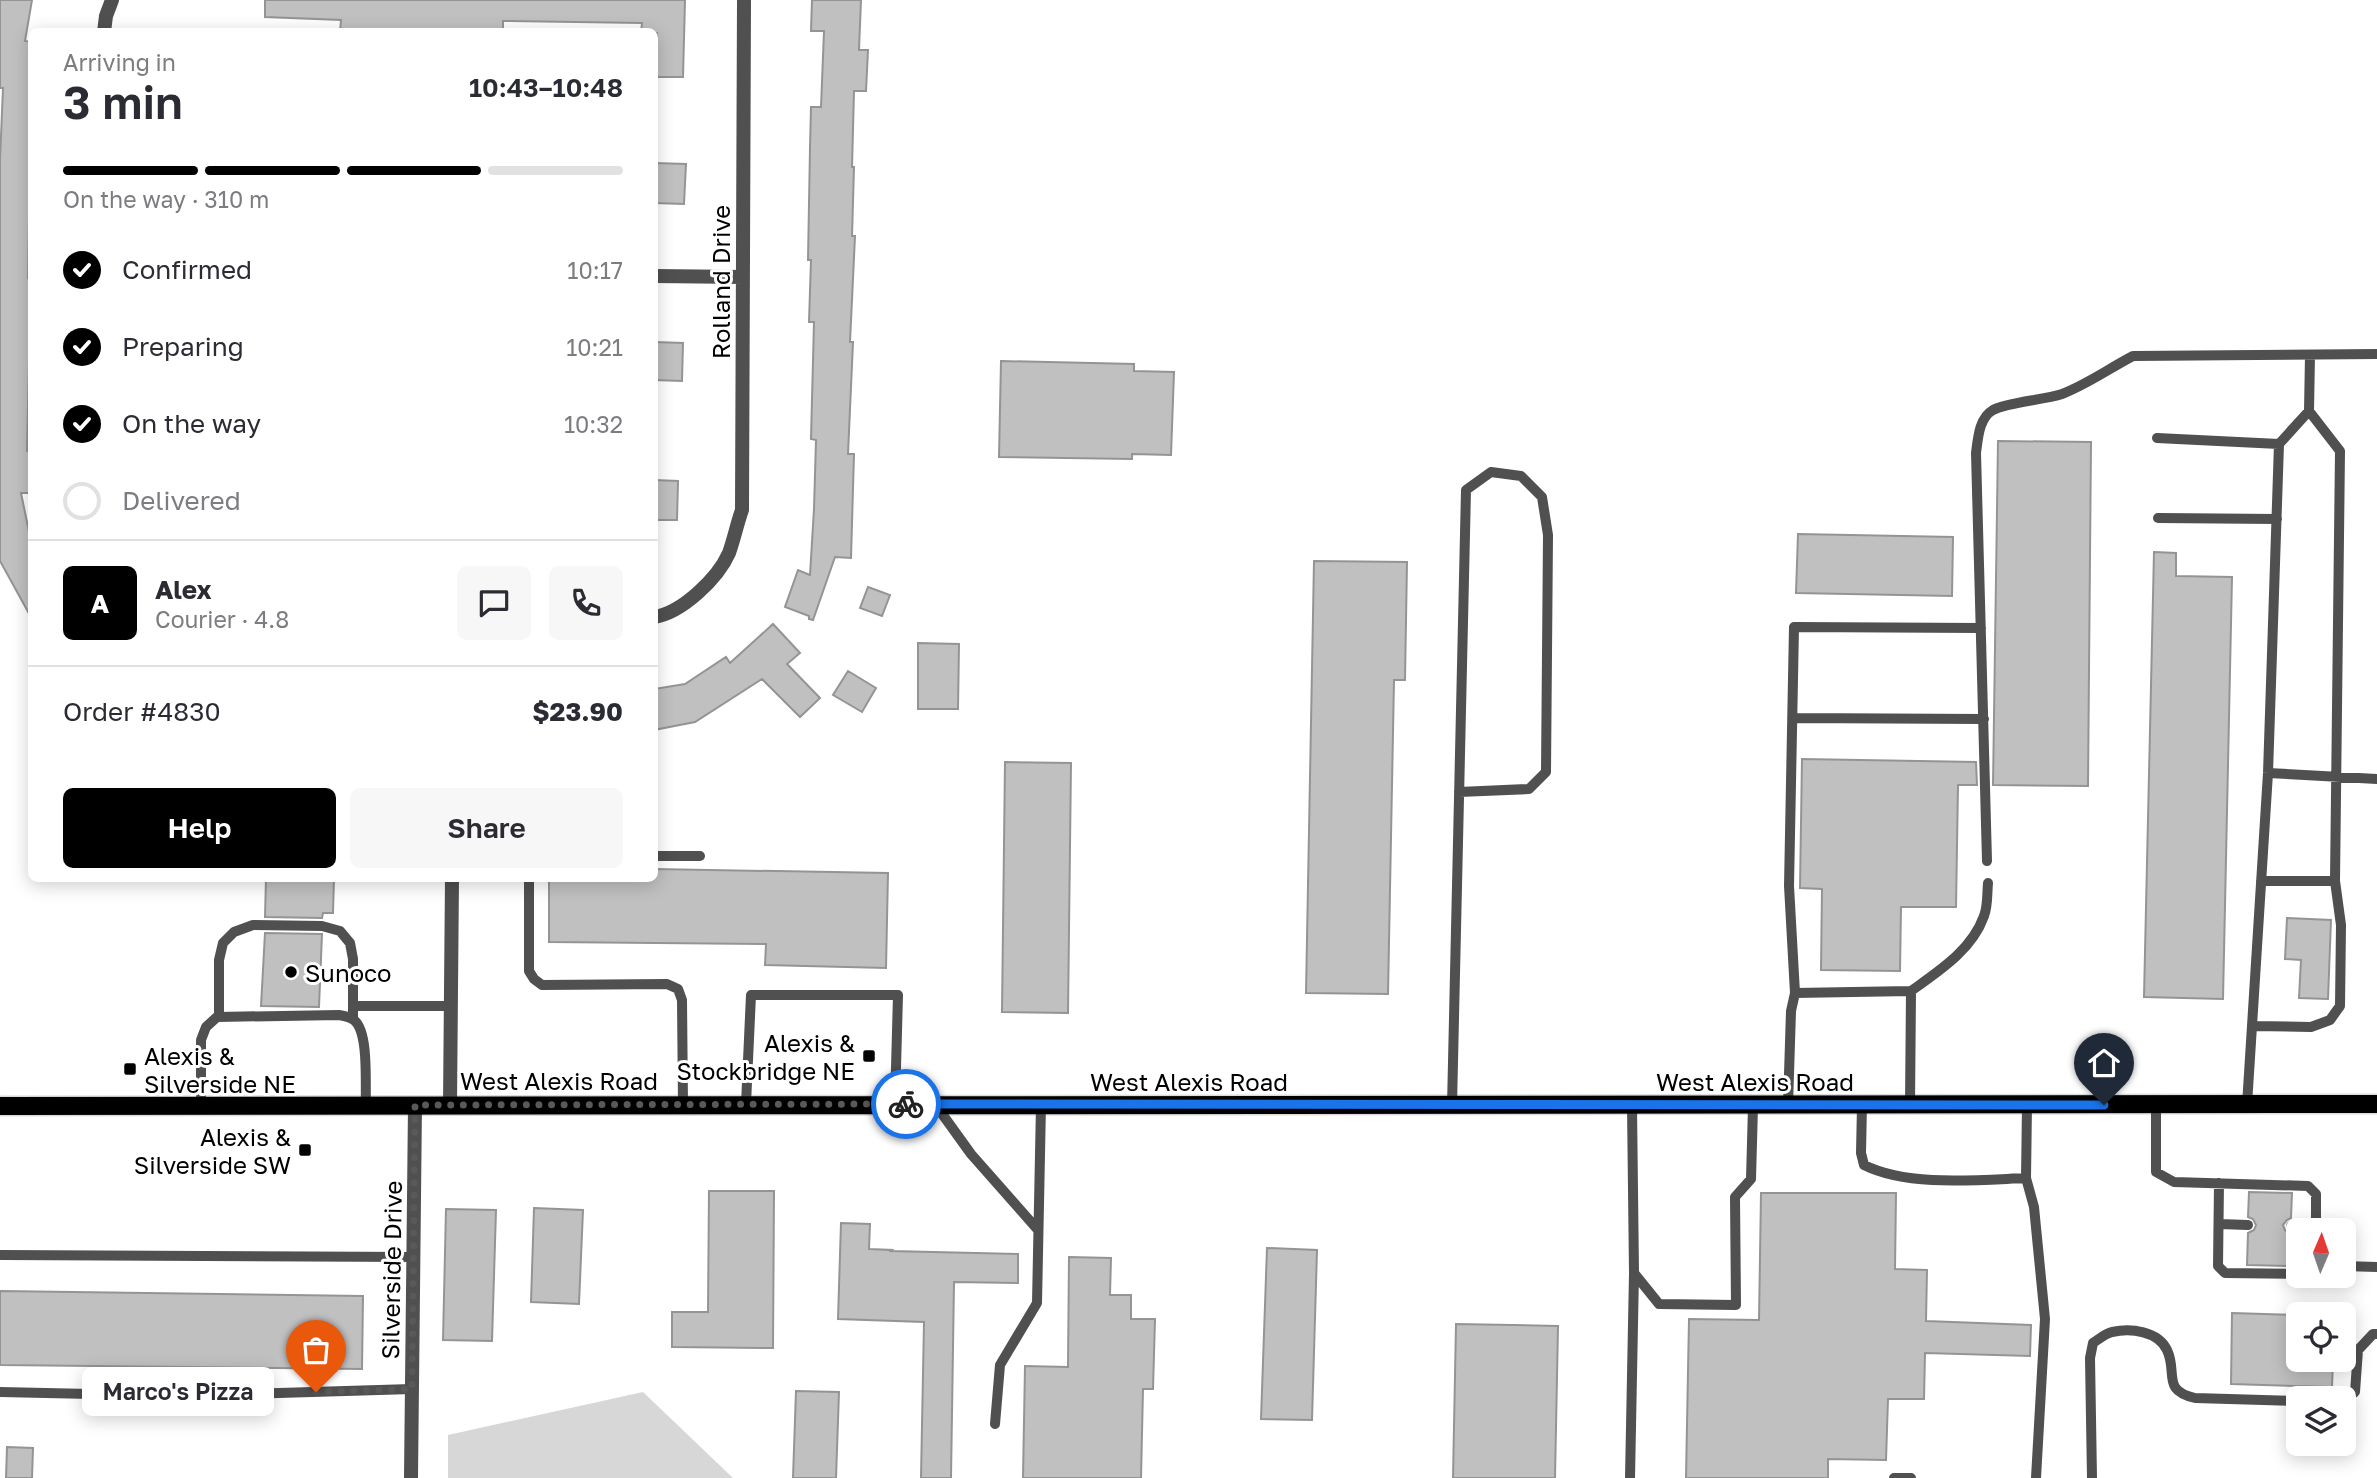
<!DOCTYPE html>
<meta charset="utf-8">
<style>
:root{--surface:#fff;--page:#f7f7f7;--text:#2b2b33;--muted:#7c7c81;--line:#e1e1e2;--accent:#000}
body{margin:0;font-family:"Golos Text",sans-serif;background:var(--page);color:var(--text);height:100vh;display:flex;flex-direction:column;font-size:26px;white-space:nowrap}
*{box-sizing:border-box;margin:0}
p{font-size:23px;color:var(--muted)}
.icon{flex:none;width:38px;height:38px;fill:none;stroke:currentColor;stroke-width:2;stroke-linecap:round;stroke-linejoin:round}
.map{position:relative;flex:1;overflow:hidden}
.details{position:absolute;left:28px;top:28px;width:630px;height:854px;display:flex;flex-direction:column;background:var(--surface);border-radius:10px;box-shadow:0 4px 18px #0003}
.details>*{flex:none}
.needle{width:46px;rotate:2deg}
.controls{position:absolute;left:2286px;top:1218px;display:grid;gap:14px}
.controls a{display:grid;place-items:center;width:70px;height:70px;border-radius:10px;background:var(--surface);box-shadow:0 4px 18px #0003;font-size:35px}
.pin{position:absolute;display:grid;place-items:center;width:60px;height:60px;color:#fff;margin:-72px -30px;border-radius:50% 50% 50% 0;rotate:-45deg;box-shadow:0 0 7px #0007}
.pin .icon{rotate:45deg}
.courier{position:absolute;display:grid;place-items:center;width:70px;height:70px;margin:-35px;border:5px solid #1a73e8;border-radius:50%;background:#fff;color:#222;box-shadow:0 2px 9px #0007}
.bubble{position:absolute;height:49px;border-radius:10px;background:var(--surface);box-shadow:0 4px 18px #0003;font-size:23px;font-weight:600;line-height:49px;text-align:center}
.summary em{font-style:normal;font-weight:600}
.summary div{display:flex;flex-direction:column-reverse}
.summary{display:flex;align-items:center;justify-content:space-between;height:119px;padding:0 35px}
h1{font-size:46px;font-weight:600;line-height:52px}
.bar{display:grid;grid-template-columns:repeat(4,1fr);gap:10px 7px;align-content:center;height:84px;padding:0 35px}
.bar i{height:9px;border-radius:5px;background:var(--line)}
.bar .on{background:var(--accent)}
.bar p{grid-column:span 4}
.line{display:flex;align-items:center;gap:18px;padding:0 35px;border-top:2px solid var(--line)}
.line div{flex:1}
.round{display:grid;place-items:center;flex:none;width:74px;height:74px;border-radius:10px;background:var(--page)}
ol{padding:0 35px;list-style:none}
li{display:flex;align-items:center;gap:21px;height:77px}
li p{margin-inline-start:auto}
li .icon{padding:7px;border-radius:50%;background:var(--accent);color:#fff;stroke-width:4}
li:last-child{color:var(--muted)}
li i{width:38px;height:38px;border:4px solid var(--line);border-radius:50%}
.cta{display:flex;gap:14px;margin-top:auto;padding:14px 35px}
.cta a{flex:1;height:80px;border-radius:10px;background:var(--accent);color:#fff;font-size:28px;font-weight:600;line-height:80px;text-align:center}
.cta a+a{background:var(--page);color:var(--text)}
.map>svg:first-child{display:block}
</style>
<div class="map">
<svg width="2377" height="1478" viewBox="0 0 2377 1478">
<rect width="100%" height="100%" fill="#fff"/>
<path fill="#d7d7d7" d="M 643,1392 L 733,1478 L 448,1478 L 448,1435 Z"/>
<path fill="#c0c0c0" stroke="#949494" stroke-width="2" d="M 0,0 L 32,0 L 25,41 L 32,42 L 28,278 L 32,278 L 32,319 L 30,319 L 27,451 L 32,451 L 32,462 L 31,493 L 21,493 L 32,546 L 32,619 L 0,561 L 0,160 L 3,88 L 0,88 Z
M 265,0 L 685,0 L 683,77 L 657,77 L 657,33 L 641,32 L 642,23 L 503,21 L 503,32 L 340,32 L 341,20 L 265,17 Z
M 812,0 L 861,0 L 859,50 L 868,50 L 866,91 L 854,91 L 852,167 L 854,167 L 852,236 L 855,236 L 850,342 L 853,342 L 848,454 L 854,454 L 851,558 L 835,557 L 813,620 L 809,619 L 809,616 L 785,607 L 798,570 L 810,575 L 814,509 L 816,440 L 811,439 L 814,322 L 809,322 L 811,260 L 808,260 L 810,148 L 811,107 L 821,107 L 824,31 L 811,31 Z
M 654,163 L 686,164 L 684,204 L 654,203 Z
M 654,342 L 683,343 L 682,381 L 654,380 Z
M 1001,361 L 1134,364 L 1134,371 L 1174,372 L 1171,455 L 1132,454 L 1132,459 L 999,457 Z
M 1998,441 L 2091,442 L 2088,786 L 1993,785 Z
M 654,480 L 678,481 L 677,520 L 654,520 Z
M 1798,534 L 1953,537 L 1952,596 L 1796,593 Z
M 2154,552 L 2176,553 L 2176,576 L 2232,577 L 2223,999 L 2144,997 Z
M 1314,561 L 1407,562 L 1405,680 L 1394,680 L 1388,994 L 1306,993 Z
M 868,587 L 890,595 L 882,616 L 860,608 Z
M 773,624 L 800,653 L 787,664 L 820,698 L 800,717 L 762,679 L 695,722 L 654,730 L 654,689 L 685,684 L 726,657 L 730,663 Z
M 918,643 L 959,644 L 958,709 L 918,709 Z
M 848,671 L 876,688 L 862,712 L 833,695 Z
M 1802,759 L 1976,762 L 1977,785 L 1958,785 L 1956,907 L 1901,907 L 1900,971 L 1821,970 L 1822,889 L 1800,888 Z
M 1005,762 L 1071,763 L 1068,1013 L 1002,1012 Z
M 654,869 L 888,873 L 886,968 L 765,965 L 766,944 L 549,942 L 549,878 L 654,878 Z
M 266,878 L 334,878 L 333,913 L 323,913 L 322,918 L 265,917 Z
M 2287,918 L 2331,920 L 2328,999 L 2299,998 L 2301,960 L 2285,959 Z
M 265,933 L 322,934 L 319,1007 L 261,1006 Z
M 709,1191 L 774,1191 L 773,1348 L 672,1347 L 672,1312 L 708,1312 Z
M 2249,1192 L 2292,1193 L 2291,1218 L 2287,1220 L 2283,1225 L 2285,1230 L 2291,1234 L 2290,1266 L 2247,1265 L 2248,1233 L 2254,1230 L 2256,1225 L 2253,1219 L 2248,1217 Z
M 1761,1193 L 1896,1193 L 1895,1269 L 1927,1270 L 1926,1321 L 2031,1325 L 2030,1356 L 1925,1353 L 1924,1399 L 1888,1399 L 1886,1460 L 1828,1459 L 1828,1478 L 1686,1478 L 1689,1319 L 1759,1320 Z
M 534,1208 L 583,1210 L 579,1304 L 531,1302 Z
M 446,1209 L 496,1210 L 492,1341 L 443,1340 Z
M 841,1223 L 870,1224 L 869,1249 L 892,1250 L 891,1251 L 1018,1254 L 1018,1283 L 954,1282 L 951,1478 L 921,1478 L 924,1322 L 838,1319 Z
M 1267,1248 L 1317,1250 L 1312,1420 L 1261,1419 Z
M 1069,1257 L 1111,1258 L 1110,1295 L 1131,1295 L 1131,1319 L 1155,1319 L 1153,1389 L 1143,1389 L 1141,1478 L 1023,1478 L 1025,1366 L 1068,1367 Z
M 0,1291 L 363,1296 L 362,1369 L 0,1365 Z
M 2232,1313 L 2298,1315 L 2298,1360 L 2333,1360 L 2332,1387 L 2231,1384 Z
M 1456,1324 L 1558,1326 L 1555,1478 L 1453,1478 Z
M 796,1391 L 839,1392 L 836,1478 L 793,1478 Z
M 7,1447 L 33,1448 L 32,1478 L 6,1478 Z"/>
<g fill="none" stroke-linecap="round" stroke-linejoin="round">
<g stroke="#dbdbdb" stroke-width="21">
<path id="primary" d="M 0,1106 L 2377,1104"/>
</g>
<path stroke="#505050" stroke-width="10" d="M 2309,411 L 2310,355
M 2157,438 L 2279,444
M 2158,518 L 2277,519
M 1793,718 L 1984,719
M 2268,773 L 2377,779
M 654,856 L 700,856
M 1987,861 L 1976,453 C 1978,438 1979,418 1993,410 C 2008,402 2044,400 2062,394 C 2088,384 2108,369 2133,356 L 2377,354
M 529,878 L 529,971 L 534,979 L 542,985 L 667,984 L 678,989 L 682,1000 L 683,1105
M 1911,991 C 1939,971 1972,950 1984,916 C 1988,906 1987,893 1988,883
M 1795,993 L 1789,886 L 1794,627 L 1981,628
M 353,1006 L 451,1006
M 219,1017 L 219,960 L 223,943 L 234,932 L 253,925 L 322,926 L 340,931 L 350,943 L 353,959 L 353,1018
M 2252,1026 L 2311,1027 L 2330,1020 L 2340,1006 L 2341,925 L 2335,881
M 746,1104 L 751,995 L 898,995 L 895,1104
M 935,1104 L 971,1154 L 1038,1230
M 1862,1105 L 1861,1153 L 1864,1165 C 1908,1187 1977,1180 2026,1178
M 2027,1105 L 2026,1178 L 2034,1207 L 2045,1319 L 2036,1478
M 2156,1105 L 2156,1172 L 2174,1182 L 2308,1186 L 2316,1194 L 2316,1230
M 2247,1105 L 2268,773 L 2279,444 L 2309,411 L 2340,451 L 2335,881 L 2261,881
M 201,1106 L 201,1040 L 206,1027 L 217,1017 L 339,1015 C 345,1016 351,1017 355,1021 C 369,1034 365,1085 366,1105
M 1452,1106 L 1466,490 L 1491,472 L 1521,476 L 1542,497 L 1548,535 L 1546,772 L 1529,789 L 1459,792
M 1788,1106 L 1791,1011 L 1795,993 L 1911,991 L 1910,1105
M 2219,1183 L 2218,1266 L 2225,1273 L 2298,1274
M 2219,1224 L 2248,1225
M 2291,1226 L 2316,1226
M 0,1255 L 414,1257
M 2343,1266 L 2377,1267
M 1634,1273 L 1659,1304 L 1736,1305 L 1735,1197 L 1751,1179 L 1753,1106
M 0,1392 L 183,1396 L 412,1389
M 2343,1400 L 2355,1392 L 2358,1350 L 2373,1334 L 2377,1334
M 995,1424 L 1000,1365 L 1037,1303 L 1041,1105
M 1630,1478 L 1634,1273 L 1632,1106
M 1894,1478 L 1911,1478
M 2092,1478 L 2090,1358 L 2093,1343 C 2099,1339 2106,1333 2112,1332 C 2131,1328 2158,1331 2167,1350 C 2178,1373 2161,1390 2195,1398 L 2298,1401"/>
<path stroke="#505050" stroke-width="14" d="M 104,32 L 106,16 L 112,0
M 654,276 L 743,277
M 654,617 C 682,613 718,578 729,553 C 734,539 737,524 742,510 L 744,0
M 450,1104 L 452,878
M 411,1478 L 415,1105"/>
<use href="#primary" stroke="#000" stroke-width="18"/>
</g>
<g fill="none" stroke-linecap="round" stroke-linejoin="round">
<path stroke="#595959" stroke-width="7" stroke-dasharray="0 12.6" d="M 316,1392 L 412,1389 L 415,1105 L 906,1104"/>
<path stroke="#1a73e8" stroke-width="9" d="M 906,1104 L 2104,1105"/>
</g>
<g fill="#000" stroke="#fff" stroke-width="2.5">
<circle cx="291" cy="972" r="7"/>
<rect x="862" y="1049" width="14" height="14" rx="3.5"/>
<rect x="123" y="1062" width="14" height="14" rx="3.5"/>
<rect x="298" y="1143" width="14" height="14" rx="3.5"/>
</g>
<g text-anchor="middle" dominant-baseline="central" stroke-width="6" stroke-linejoin="round" paint-order="stroke">
<g font-size="24" fill="#000" stroke="#fff">
<text transform="translate(720 282) rotate(-90)">Rolland Drive</text>
<text x="559" y="1080">West Alexis Road</text>
<text x="1189" y="1081">West Alexis Road</text>
<text x="1755" y="1081">West Alexis Road</text>
<text transform="translate(391 1270) rotate(-89)">Silverside Drive</text>
</g>
<g font-size="24" fill="#000" stroke="#fff" text-anchor="start">
<text x="305" y="972">Sunoco</text>
<text x="855" y="1042" text-anchor="end">Alexis &amp;<tspan x="855" dy="28">Stockbridge NE</tspan></text>
<text x="144" y="1055">Alexis &amp;<tspan x="144" dy="28">Silverside NE</tspan></text>
<text x="291" y="1136" text-anchor="end">Alexis &amp;<tspan x="291" dy="28">Silverside SW</tspan></text>
</g>
</g>
</svg>
<div class="controls">
<a><svg class="needle" viewBox="-14 -14 28 28"><path d="M0-13l5 13h-10z" fill="#e53935"/><path d="M0 13l5-13h-10z" fill="#7c7c81"/></svg></a>
<a><svg class="icon" aria-label="locate" viewBox="0 0 24 24"><circle cx="12" cy="12" r="6"/><path d="M12 2v4M12 18v4M2 12h4M18 12h4"/></svg></a>
<a><svg class="icon" aria-label="layers" viewBox="0 0 24 24"><path d="M12 4l9 5-9 5-9-5zM3 14l9 5 9-5"/></svg></a>
</div>
<div class="pin" style="left:316px;top:1392px;background:#ea580c"><svg class="icon" aria-label="bag" viewBox="0 0 24 24"><path d="M5 8h14l-1 12H6zM9 8a3 3 0 0 1 6 0"/></svg></div>
<div class="pin" style="left:2104px;top:1105px;background:#1f2937"><svg class="icon" aria-label="home" viewBox="0 0 24 24"><path d="M3 11l9-7 9 7M6 9v11h12V9"/></svg></div>
<div class="courier" style="left:906px;top:1104px"><svg class="icon" aria-label="bike" viewBox="0 0 24 24"><circle cx="6" cy="16" r="4"/><circle cx="18" cy="16" r="4"/><path d="M6 16l4-8h5l3 8M10 8l3 8H6M13 5h3"/></svg></div>
<div class="bubble" style="left:82px;top:1367px;width:192px">Marco's Pizza</div>
<section class="details">
<div class="summary"><div><h1>3 min</h1><p>Arriving in</p></div><em>10:43–10:48</em></div>
<div class="bar"><i class="on"></i><i class="on"></i><i class="on"></i><i></i><p>On the way · 310 m</p></div>
<ol>
<li><svg class="icon" aria-label="check" viewBox="0 0 24 24"><path d="M5 12l5 5 9-10"/></svg>Confirmed<p>10:17</p></li>
<li><svg class="icon" aria-label="check" viewBox="0 0 24 24"><path d="M5 12l5 5 9-10"/></svg>Preparing<p>10:21</p></li>
<li><svg class="icon" aria-label="check" viewBox="0 0 24 24"><path d="M5 12l5 5 9-10"/></svg>On the way<p>10:32</p></li>
<li><i></i>Delivered</li>
</ol>
<div class="line" style="height:126px"><b class="round" style="background:var(--accent);color:#fff">A</b><div><b>Alex</b><p>Courier · 4.8</p></div><a class="round"><svg class="icon" aria-label="chat" viewBox="0 0 24 24"><path d="M4 5h16v11H9l-5 4z"/></svg></a><a class="round"><svg class="icon" aria-label="phone" viewBox="0 0 24 24"><path d="M5 4h4l2 5-3 2q2 4 5 5l2-3 5 2v4C11 20 4 13 5 4z"/></svg></a></div>
<div class="line" style="height:91px"><div>Order #4830</div><b>$23.90</b></div>
<div class="cta"><a>Help</a><a>Share</a></div>
</section>
</div>
